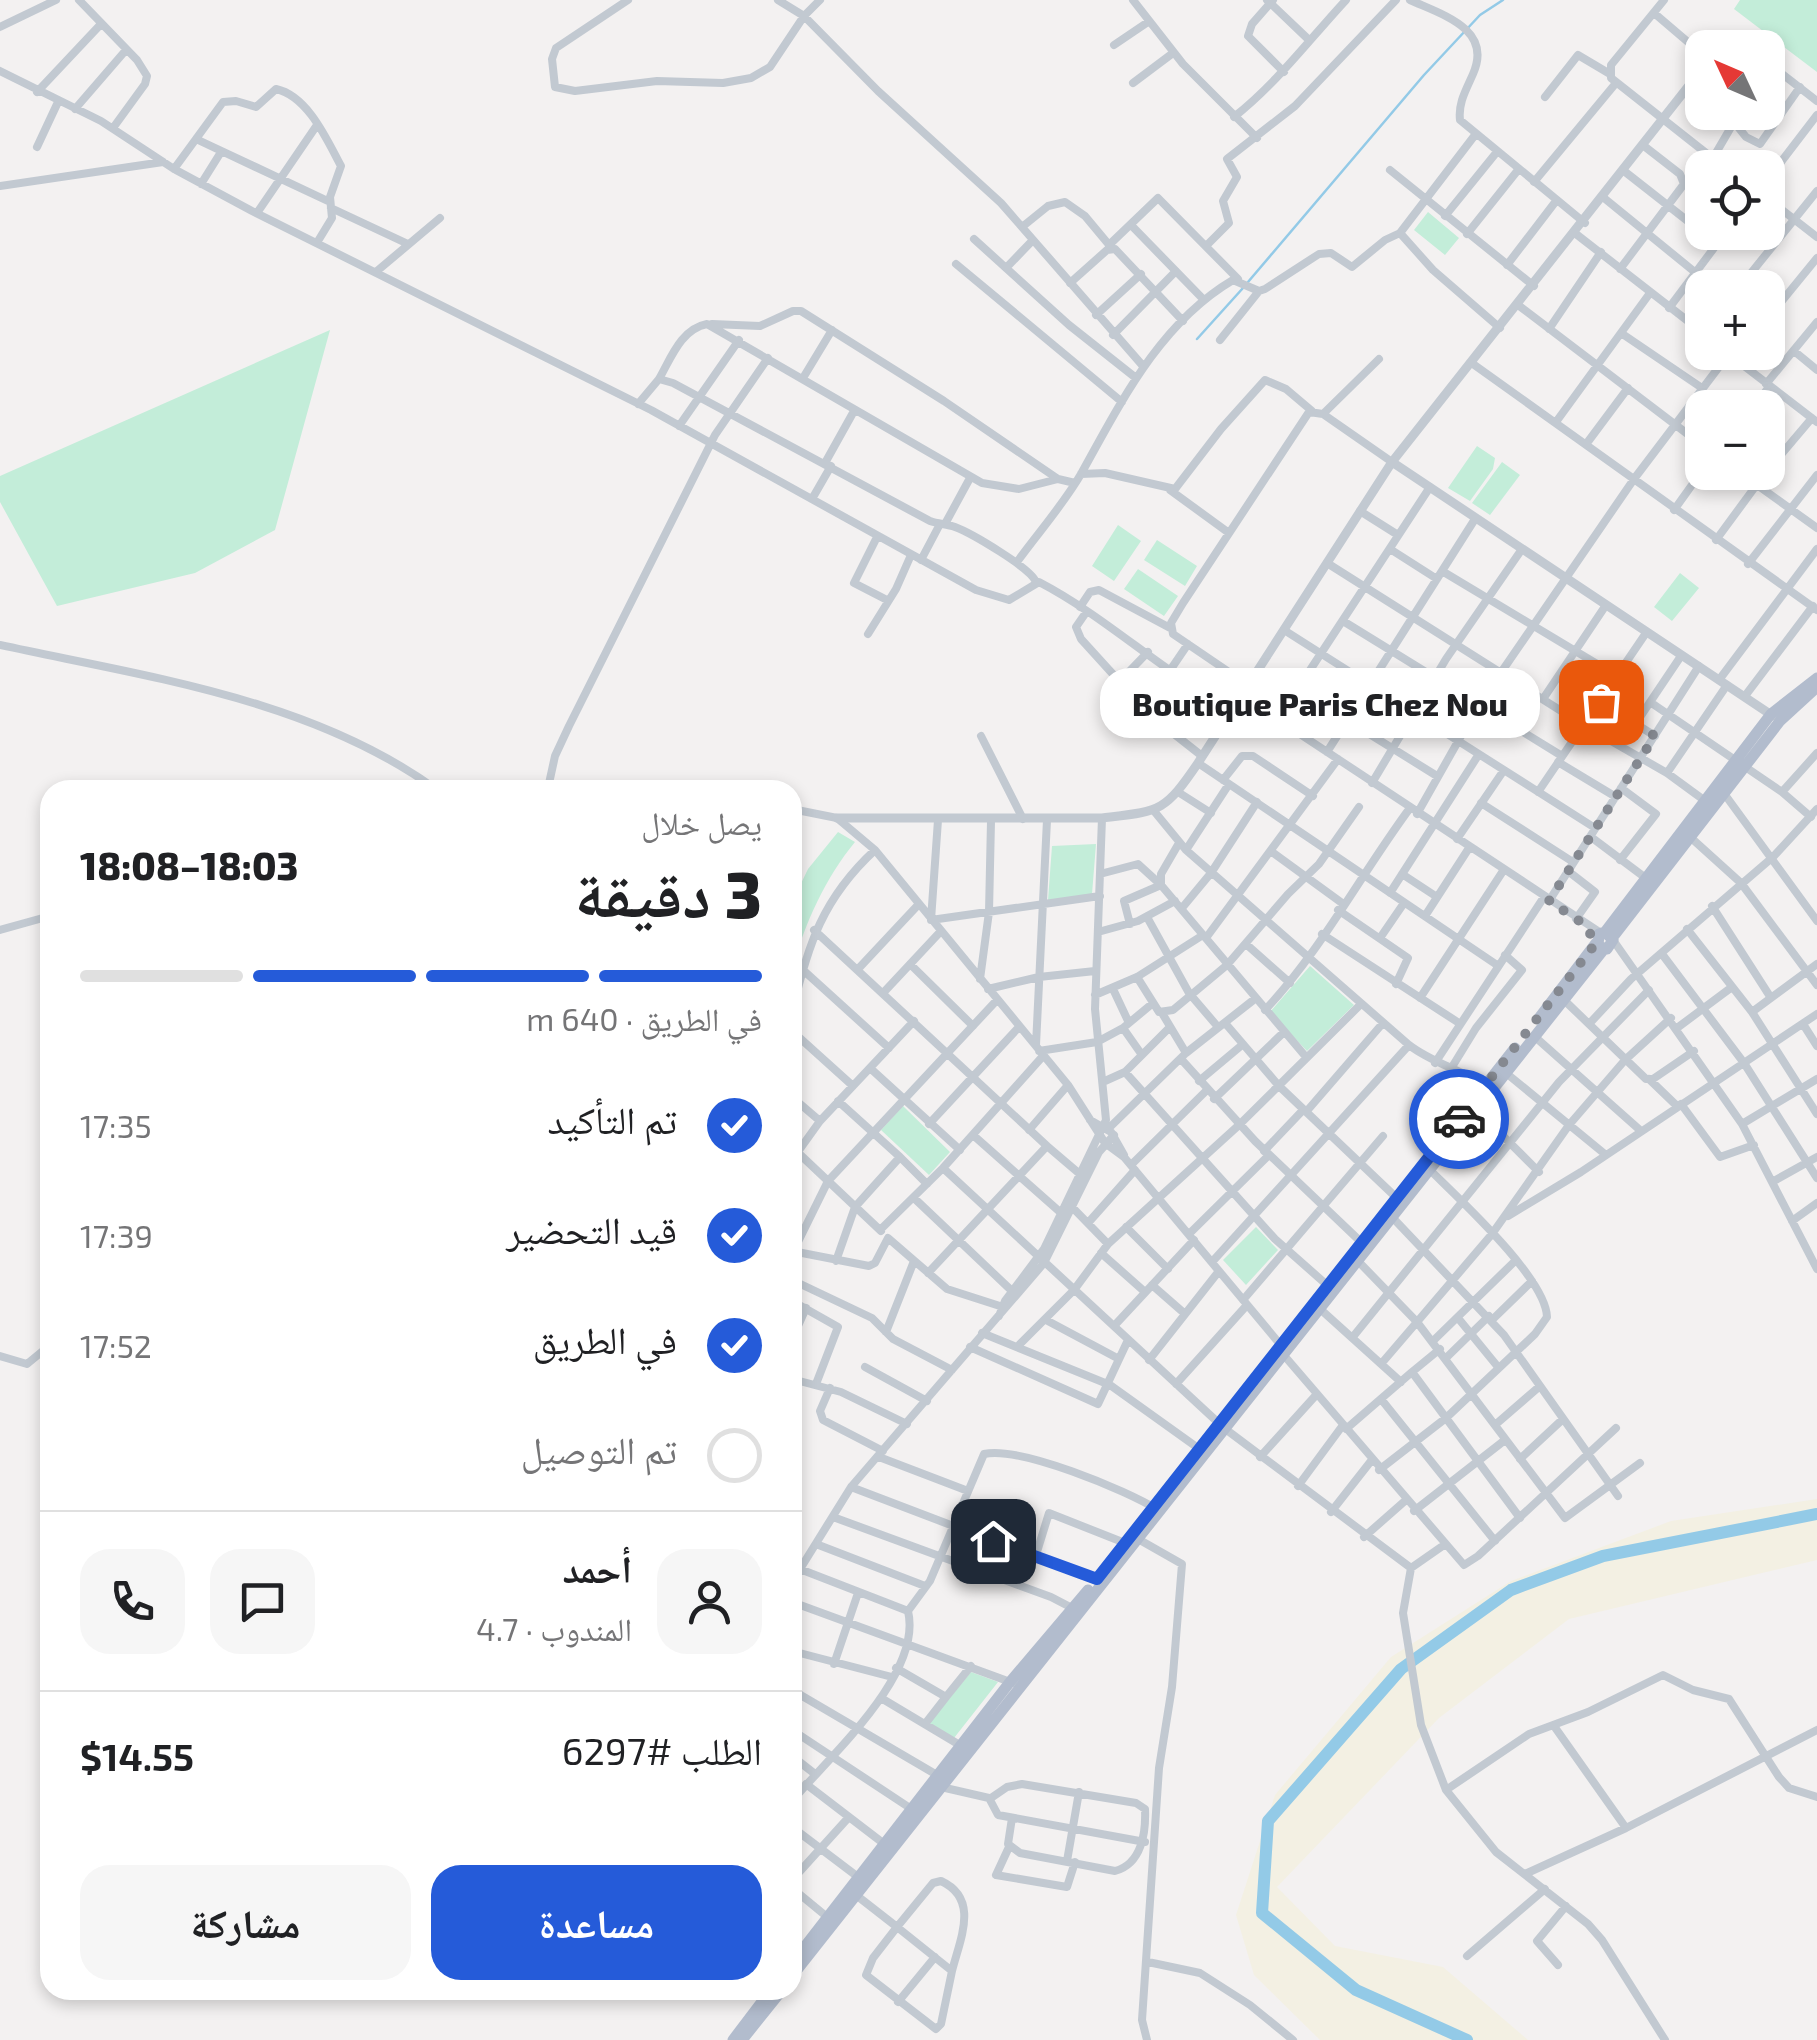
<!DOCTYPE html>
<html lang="ar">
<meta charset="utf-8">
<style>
:root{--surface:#fff;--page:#f6f6f6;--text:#202124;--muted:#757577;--line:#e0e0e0;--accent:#255bd9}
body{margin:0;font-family:"Exo 2","Noto Naskh Arabic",sans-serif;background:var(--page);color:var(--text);direction:rtl;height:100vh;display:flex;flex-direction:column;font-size:38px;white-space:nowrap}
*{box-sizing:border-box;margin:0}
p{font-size:32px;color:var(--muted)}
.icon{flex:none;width:55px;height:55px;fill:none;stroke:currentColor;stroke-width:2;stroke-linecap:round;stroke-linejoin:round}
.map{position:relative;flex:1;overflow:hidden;direction:ltr}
.sheet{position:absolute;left:40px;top:780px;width:762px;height:1220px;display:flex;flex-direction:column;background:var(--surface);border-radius:30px;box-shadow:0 5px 15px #0003;direction:rtl}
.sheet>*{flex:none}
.needle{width:65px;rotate:314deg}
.tools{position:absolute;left:1685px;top:30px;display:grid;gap:20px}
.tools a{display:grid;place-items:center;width:100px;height:100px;border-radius:20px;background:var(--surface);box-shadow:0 5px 15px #0003;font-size:50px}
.pin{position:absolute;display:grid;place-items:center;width:85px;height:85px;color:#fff;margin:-42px;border-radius:20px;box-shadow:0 5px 15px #0006}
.courier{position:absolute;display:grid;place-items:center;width:100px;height:100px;margin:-50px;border:8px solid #255bd9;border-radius:50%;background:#fff;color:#222;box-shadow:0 2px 12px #0007}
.bubble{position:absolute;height:70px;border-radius:30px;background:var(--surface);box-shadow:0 5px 15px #0003;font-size:32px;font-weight:800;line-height:70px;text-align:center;direction:rtl}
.headline em{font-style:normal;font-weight:800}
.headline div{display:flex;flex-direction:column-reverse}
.headline{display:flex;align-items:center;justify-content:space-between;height:170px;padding:0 40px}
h1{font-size:65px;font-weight:800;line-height:75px}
.bar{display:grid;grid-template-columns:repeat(4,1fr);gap:15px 10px;align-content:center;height:120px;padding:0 40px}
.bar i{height:12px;border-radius:8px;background:var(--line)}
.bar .current{background:var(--accent)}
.bar p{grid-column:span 4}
.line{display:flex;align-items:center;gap:25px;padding:0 40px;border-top:2px solid var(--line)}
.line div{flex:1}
.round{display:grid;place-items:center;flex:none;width:105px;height:105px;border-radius:30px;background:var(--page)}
ol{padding:0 40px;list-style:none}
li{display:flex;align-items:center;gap:30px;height:110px}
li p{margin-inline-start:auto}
li .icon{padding:10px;border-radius:50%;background:var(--accent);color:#fff;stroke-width:4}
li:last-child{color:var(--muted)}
li i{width:55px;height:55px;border:5px solid var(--line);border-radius:50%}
.primary-button{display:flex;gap:20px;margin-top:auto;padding:20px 40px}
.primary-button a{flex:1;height:115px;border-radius:30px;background:var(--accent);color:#fff;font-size:40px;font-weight:800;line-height:115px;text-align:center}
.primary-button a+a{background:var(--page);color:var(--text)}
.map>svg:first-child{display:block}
</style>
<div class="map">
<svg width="1817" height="2040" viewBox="0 0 1817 2040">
<rect width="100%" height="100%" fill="#f3f1f1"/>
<path fill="#c3edd9" d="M 1740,0 L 1817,0 L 1817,72 L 1734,9 Z
M 1428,212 L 1459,238 L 1445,255 L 1414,230 Z
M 330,330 L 275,530 L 195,573 L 57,606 L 0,502 L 0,476 Z
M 1477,446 L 1495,458 L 1493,469 L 1470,501 L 1448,488 Z
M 1502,462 L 1520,475 L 1490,515 L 1472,503 Z
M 1118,525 L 1141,541 L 1114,581 L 1092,566 Z
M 1157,540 L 1197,566 L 1185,586 L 1144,560 Z
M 1138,569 L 1178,596 L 1164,616 L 1124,589 Z
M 1680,573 L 1699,588 L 1672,621 L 1654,607 Z
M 838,832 L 855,842 C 826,877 805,923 793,966 L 793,900 L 808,869 Z
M 1096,844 L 1092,894 L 1048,900 L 1052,846 Z
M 1310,966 L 1354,1005 L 1307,1051 L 1270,1012 Z
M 903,1106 L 950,1152 L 929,1175 L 881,1130 Z
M 1256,1227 L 1278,1250 L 1246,1285 L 1223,1260 Z
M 971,1672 L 998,1682 L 954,1738 L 928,1724 Z"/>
<path fill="#f3f0e3" d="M 1817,1499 L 1817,1560 L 1569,1619 L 1439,1718 L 1277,1887 L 1335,1946 L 1443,1967 L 1528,2040 L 1320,2040 L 1254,1975 L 1236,1915 L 1275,1795 L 1391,1657 L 1511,1581 L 1671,1521 Z"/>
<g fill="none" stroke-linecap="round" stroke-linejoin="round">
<path stroke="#93cae7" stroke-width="2.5" d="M 1248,282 L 1424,75 L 1480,15 L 1503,0
M 1197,339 L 1243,288"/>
<path stroke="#93cae7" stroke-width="12" d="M 1467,2040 L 1356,1990 L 1262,1913 L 1268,1821 L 1401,1669 L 1511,1590 L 1603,1556 L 1817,1514"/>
<path stroke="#c2c9d1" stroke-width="8" d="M 79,0 L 137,60 L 147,76 L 145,84 L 113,128
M 628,0 L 556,48 L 552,59 L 555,87 L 575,91 L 657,81 L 723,83 L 751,78 L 770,67 L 804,16 L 820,0
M 778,0 L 804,16 L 878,91 L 1001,203 L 1143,366
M 1133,0 L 1183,64 L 1257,138
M 1267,0 L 1308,39
M 1273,0 L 1252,24 L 1248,36 L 1284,72
M 1410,0 C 1443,15 1493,29 1473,74 C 1466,90 1458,103 1460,120 L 1585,223
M 1664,0 L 1611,65 L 1611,78 L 1725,168
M 1654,13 L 1702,54
M 0,27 L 56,0
M 1722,44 L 1734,41 L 1748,48
M 1114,45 L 1148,22
M 1768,63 L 1817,101
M 0,71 L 101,121 L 174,169 L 252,211 L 651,410 L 976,590 L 1009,600 L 1039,582 C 1108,618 1164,674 1232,709
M 1133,83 L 1173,53
M 1688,87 L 1702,99
M 1768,88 L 1780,73
M 37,92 L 101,24
M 1545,97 L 1578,55 L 1610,74
M 75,109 L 126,50
M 1719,112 L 1734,122 L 1748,112
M 1234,117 C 1277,83 1309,40 1346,0
M 1475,135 L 1400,233 L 1433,270 L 1500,328
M 196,139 L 330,202
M 37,147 L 58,102
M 1713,158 L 1734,122 L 1746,137 L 1760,144 L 1800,87
M 174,169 L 223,102 L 236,101 L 256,107 L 276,89 C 308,96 327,140 341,166 L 330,197 L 332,218 L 318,241
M 1390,170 L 1534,286
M 1624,171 L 1717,244
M 1768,179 L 1817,115
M 1534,182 L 1616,83
M 201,184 L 221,152
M 0,186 L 163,162
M 1604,198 L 1696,273
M 1768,199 L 1817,237
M 331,208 L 408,244
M 257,213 L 317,125
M 1445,216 L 1496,153
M 1131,225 L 1204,300
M 1022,227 L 1048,206 L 1065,202 L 1085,216 L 1110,246
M 1467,234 L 1518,170
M 1576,234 L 1702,332
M 974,239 L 1069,325 L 1136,378
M 1109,245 L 1158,198 L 1238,279
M 1207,245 L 1229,223 L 1223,201 L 1237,177 L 1227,159 L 1295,106 L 1396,0
M 956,264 L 1122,402
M 1507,265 L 1556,201
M 1006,268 L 1033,240
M 1620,269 L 1684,184 L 1680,174 L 1644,146
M 377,271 L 440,218
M 1070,283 L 1107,250 L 1115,249 L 1183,321
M 1739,288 L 1817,191
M 1518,305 L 1702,445
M 1669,308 L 1726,232
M 1096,315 L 1141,274
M 1768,318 L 1817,258
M 712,324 L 760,326 L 793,311 L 801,311 L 944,401 L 1058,479 L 1075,483
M 1549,329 L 1601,252
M 1621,333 L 1702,388
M 1113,335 L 1176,271
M 1220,340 L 1259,291
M 1794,351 L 1817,370
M 1726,352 L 1817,422
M 1473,364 L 1817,610
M 803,378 L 832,330
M 659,379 C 671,358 681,329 707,324 L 982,483 L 1019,489 L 1058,479
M 1766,384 L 1817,322
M 638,404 L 659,379 L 673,383 L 930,521 C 938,524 947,524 955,527 C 971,533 1031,568 1036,582
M 1753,408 L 1769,387
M 1323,414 L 1379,359
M 1556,422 L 1650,293
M 679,426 L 739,340
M 1587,443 L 1628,388
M 825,463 L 854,411
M 1768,470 L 1812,418
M 1739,472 L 1817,528
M 1081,474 L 1105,473 L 1175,489 L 1221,429 L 1265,380 L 1286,389 L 1312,411
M 1170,490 L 1229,533
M 812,499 L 831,466
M 1674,510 L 1702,471
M 1360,511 L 1398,535
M 945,524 L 970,478
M 877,537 L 854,583 L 887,600
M 1716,540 L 1766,472
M 1390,549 L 1437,579
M 921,560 L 940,524
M 1017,562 C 1038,533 1063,505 1081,474 C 1121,402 1160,323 1233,280 L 1259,291 L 1265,289 L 1319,254 L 1331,253 L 1352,267 L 1385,240 L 1400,233
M 1327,563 L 1585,726 L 1667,773 L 1708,803
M 1748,564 L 1817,475
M 1442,571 L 1617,676
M 1080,607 L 1090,592 L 1099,590 L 1172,629
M 1087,611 L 1076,627 L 1081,639 L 1150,715 L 1202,756
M 1343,621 L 1562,756
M 1284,630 L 1595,828
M 868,634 L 896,589 L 911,555
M 0,645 C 148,677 312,699 437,790
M 1719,680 L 1817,549
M 1120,681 L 1148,652
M 1248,685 L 1173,634 L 1171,623 L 1183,603 L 1309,412 L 1323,414 L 1392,462
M 1297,689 L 1437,776
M 1241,695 L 1601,933
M 1745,696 L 1813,606
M 1543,699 L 1606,605
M 1601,702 L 1655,736
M 1650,702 L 1782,792 L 1811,817
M 1139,703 L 1171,669 L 1188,644
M 1278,719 L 1430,487
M 1636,723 L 1681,656
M 981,736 L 1023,819
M 1327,752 L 1475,519
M 1558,762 L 1616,797
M 1198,763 L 1497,965
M 1667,773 L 1727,685
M 1223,780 L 1242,756 L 1253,756 L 1313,796
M 1372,783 L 1446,659 L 1522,549
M 548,788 L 555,756 L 569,726 L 715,435 L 768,358
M 483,790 L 515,785 L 559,790
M 1178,792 L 1211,813
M 1538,792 L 1646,633
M 1723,792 L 1817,921
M 1782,792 L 1817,753
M 1481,803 L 1573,862
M 792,809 L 837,818 L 875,850 L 1068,1085 L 1105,1143 L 1124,1157 L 1279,1343
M 1154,811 L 1186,850 L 1409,1045 C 1435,1065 1465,1070 1491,1090
M 1417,814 L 1478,706 L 1634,479 L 1728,355
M 938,820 L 931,920 L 1100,896
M 1689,836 L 1741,883 L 1817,985
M 1591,837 L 1647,879
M 1457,839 L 1504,770
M 1179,843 L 1161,874 L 1161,885 L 1306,1057
M 1186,850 L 1229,784
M 1272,852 L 1342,903
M 1620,860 L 1656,814 L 1621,788
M 1568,871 L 1595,892 L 1576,919
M 1100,874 L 1138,864 L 1161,885 L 1124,901 L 1130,924
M 1402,874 L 1437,897
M 1390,893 L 1479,754
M 1549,901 L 1699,666
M 1712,906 L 1771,998
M 1182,908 L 1211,873 L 1257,802
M 1338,910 L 1408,958 L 1396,984
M 1425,916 L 1469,848
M 1147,917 L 1189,993 L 1218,1027
M 1687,929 L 1752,1012 L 1817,1114
M 0,930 L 50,916
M 814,930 L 1047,1146 L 928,1273
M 1098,932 L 1138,921 L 1175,901
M 1322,934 L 1459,1023
M 1206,938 L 1338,759
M 1380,938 L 1404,903
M 1613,940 L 1742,1124 L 1817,1269
M 1246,944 L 1290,983
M 1662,954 L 1744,1063 L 1817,1178
M 910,964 L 973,1026
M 859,968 L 918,905
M 803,970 L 889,1048
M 1137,977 L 1159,1012 L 1173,1010 L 1227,965 L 1288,894 L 1319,864 L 1359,807
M 980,979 L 989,912 L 991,821
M 988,989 L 1039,977 L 1095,971
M 1113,989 L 1129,1023
M 884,992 L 941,931
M 1095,995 L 1137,977 L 1203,935
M 1420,998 L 1503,871
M 1564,1000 L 1646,1079 L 1653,1079 L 1694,1051
M 1265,1010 C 1321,951 1361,874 1410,808
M 792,1012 C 808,944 823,898 875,850
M 1752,1012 L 1817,964
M 1162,1013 L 1186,1053
M 1225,1023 L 1279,1086 L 1402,1203
M 1589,1024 L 1631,979 L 1773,857 L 1817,809
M 1803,1024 L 1817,1046
M 1123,1028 L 1142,1055
M 1677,1028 L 1732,987
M 792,1031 L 853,1086
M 1534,1036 L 1641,1131
M 1036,1045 L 1047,820
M 1039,1051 L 1097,1042 L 1123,1028 L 1153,1003
M 1181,1059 L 1255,1141 L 1361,1242
M 1435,1063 L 1544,897
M 1452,1067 L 1476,1028 L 1522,970 L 1505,955
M 870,1068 L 960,1150
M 1125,1072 L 1170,1027
M 1506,1073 L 1606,1155
M 1649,1079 L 1677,1106
M 1105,1081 L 1125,1072 L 1275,1239 L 1327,1285
M 1199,1081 L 1242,1045
M 792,1097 L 820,1121
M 1214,1099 L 1284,1032
M 1681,1104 L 1720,1157 L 1754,1145
M 1476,1109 L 1539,1172
M 1306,1112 L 1383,1023
M 1090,1120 L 1111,1132 L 1124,1155
M 929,1124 L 1019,1027
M 1742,1124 L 1817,1079
M 1108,1129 L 1186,1053 L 1256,998
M 1029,1130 L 1068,1085
M 973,1135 L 1060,1212
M 1047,1146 L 1081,1175
M 792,1147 L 881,1231
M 1264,1151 L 1303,1110
M 900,1157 L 927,1184
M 792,1160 L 820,1121 L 914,1021
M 1131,1165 L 1207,1090
M 943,1168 L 1224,1428 L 1411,1568 L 1444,1545
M 1772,1182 L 1817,1157
M 914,1198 L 1012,1291
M 1072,1207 L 1108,1244
M 1508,1216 L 1581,1172 L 1817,1014
M 1392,1217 L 1504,1335 L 1618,1496
M 1792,1221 L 1817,1203
M 1088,1223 L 1135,1170
M 1126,1227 L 1168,1269
M 880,1230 L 943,1168 L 1043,1056
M 1189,1234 L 1269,1155
M 792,1251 L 869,1266 L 875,1263 L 888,1238 L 947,1289 L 1003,1307
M 1101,1253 L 1145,1292
M 792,1254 L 828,1181 L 997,1000
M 1356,1259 L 1417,1322 L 1492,1234 L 1569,1125 L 1625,1060 L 1671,1018
M 836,1261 L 855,1207 L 900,1157 L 838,1101
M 1212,1262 L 1409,1045
M 792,1280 L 872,1318 L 893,1339 L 952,1370
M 1152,1285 L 1184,1313
M 1243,1300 L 1383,1136
M 792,1301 L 838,1327 L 816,1384
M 1319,1308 L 1401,1382
M 999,1316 L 1005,1301 L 1044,1249 L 1106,1120 L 1095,1009 L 1102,818
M 1458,1318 L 1498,1367
M 1046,1320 L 1119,1359
M 1492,1320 L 1532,1281
M 1114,1326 L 1194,1240
M 886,1332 L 914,1261
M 982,1333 L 1110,1385 L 1205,1453
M 1352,1338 L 1559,1082 L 1649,990
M 792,1339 L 806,1308
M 1433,1341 L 1515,1261
M 1018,1346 L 1074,1290 L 1108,1244 L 1239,1125 L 1361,1004
M 970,1347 L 1098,1404 L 1128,1340
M 1282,1353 L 1464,1565 L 1478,1556 L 1616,1428
M 0,1356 L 27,1364 L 50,1345
M 1446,1358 L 1489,1316
M 1149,1360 L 1219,1271
M 1381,1364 L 1417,1322 L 1565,1518 L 1640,1463
M 865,1367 L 927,1401
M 1412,1372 L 1440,1349
M 792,1379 L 841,1392 L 907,1424
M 1176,1384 L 1247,1305
M 830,1388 L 820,1411 L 823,1420 L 883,1451
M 1381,1399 L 1495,1541
M 1495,1425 L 1540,1386
M 1346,1429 L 1412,1372 L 1520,1518
M 879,1457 L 968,1491
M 1260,1457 L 1317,1394
M 1520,1459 L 1563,1419
M 1379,1470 L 1446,1418 L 1535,1334 L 1547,1317 C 1546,1278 1458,1198 1429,1169
M 1298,1486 L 1343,1425
M 851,1487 L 1103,1583
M 1414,1511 L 1505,1440
M 1331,1512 L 1371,1461
M 833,1517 L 1051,1597 L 1076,1610
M 1364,1537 L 1406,1500
M 1138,1539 L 1182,1564 L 1172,1687 L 1159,1768 L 1142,2020 L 1147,2040
M 816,1544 L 925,1586
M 1036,1555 L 1049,1513 L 1125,1543
M 792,1566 L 908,1611
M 1411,1568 L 1403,1613 L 1421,1725 L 1446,1790 L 1496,1852 L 1588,1924 L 1602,1940 L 1665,2040
M 792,1582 L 851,1487 L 1044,1263 L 1099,1152 L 1114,1135
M 792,1602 L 1013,1683
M 792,1651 L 892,1677
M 834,1664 L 858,1593
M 896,1668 L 946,1697 L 971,1666
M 792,1690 L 937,1775
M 881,1698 L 963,1747
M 792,1709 L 801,1695
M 925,1724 L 946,1697
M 1554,1726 L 1626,1828
M 792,1730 L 910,1808
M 792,1756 L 815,1774
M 806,1784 L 883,1843
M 941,1787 L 989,1798 L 998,1815 L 1145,1842
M 1446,1790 L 1529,1734 L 1588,1712 L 1663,1675 L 1693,1690 L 1729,1699 L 1779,1777 L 1789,1788 L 1817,1797
M 991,1798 L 1007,1787 L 1022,1784 L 1136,1803 L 1145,1809 C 1146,1832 1142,1864 1115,1871 L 1020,1853 L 1008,1844 L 1012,1818
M 792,1801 C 830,1756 923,1674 908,1611 L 930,1581 L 984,1454 C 1020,1446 1126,1490 1158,1510
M 792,1827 L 862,1880
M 1009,1847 L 996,1875 L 1067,1887 L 1075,1862
M 1067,1861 L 1079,1792
M 1525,1874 L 1626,1828 L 1817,1730
M 792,1880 L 849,1817
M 792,1888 L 826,1916
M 856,1895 L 897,1927 L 933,1883 L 941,1881 C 980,1899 960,1939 952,1971
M 897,1927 L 952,1971 L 941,2024 L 936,2029 L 866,1975 L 873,1958 Z
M 1467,1956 L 1545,1889
M 1148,1962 L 1200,1973 L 1250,2005 L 1293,2040
M 1558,1965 L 1537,1941 L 1566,1906
M 898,2002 L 935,1957"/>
<path stroke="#c2c9d1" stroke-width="9" d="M 1720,48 L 1722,44
M 1392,462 L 1773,716
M 837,818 L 1102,818 C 1160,811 1164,813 1198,763 L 1392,462 L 1702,69"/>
<path stroke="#b2bccd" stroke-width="11" d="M 1605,932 L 1613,940 L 1607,949 L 1598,946 L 1599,934 L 1605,932 L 1771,714 L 1817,678
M 1613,937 L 1780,721 L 1817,687
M 1539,1018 L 1596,943
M 1489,1081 L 1515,1048
M 792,1963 L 1010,1682 L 1088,1590
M 792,1976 L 1604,949
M 733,2040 L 771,1990
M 742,2040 L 782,1990"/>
</g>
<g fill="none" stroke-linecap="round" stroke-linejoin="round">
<path stroke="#858991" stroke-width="10" stroke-dasharray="0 18" d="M 1459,1119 L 1596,943 L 1584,924 L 1549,901 L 1655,736 L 1601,702"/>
<path stroke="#255bd9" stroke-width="12" d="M 993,1541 L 1097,1579 L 1459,1119"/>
</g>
</svg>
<div class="tools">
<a><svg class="needle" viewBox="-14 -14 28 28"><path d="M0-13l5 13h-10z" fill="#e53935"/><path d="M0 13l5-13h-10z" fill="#757577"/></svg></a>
<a><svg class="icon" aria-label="locate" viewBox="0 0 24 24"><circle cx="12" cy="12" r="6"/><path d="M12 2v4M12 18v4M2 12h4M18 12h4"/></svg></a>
<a>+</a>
<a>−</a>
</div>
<div class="pin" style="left:1601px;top:702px;background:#ea580c"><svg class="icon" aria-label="bag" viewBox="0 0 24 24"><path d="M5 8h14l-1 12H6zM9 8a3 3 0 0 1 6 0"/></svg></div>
<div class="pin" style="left:993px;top:1541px;background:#1f2937"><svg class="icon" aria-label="home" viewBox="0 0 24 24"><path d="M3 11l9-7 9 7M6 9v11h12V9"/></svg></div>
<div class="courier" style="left:1459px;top:1119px"><svg class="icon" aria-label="car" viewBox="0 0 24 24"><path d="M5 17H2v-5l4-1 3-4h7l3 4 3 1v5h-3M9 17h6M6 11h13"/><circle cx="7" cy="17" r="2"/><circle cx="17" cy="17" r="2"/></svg></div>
<div class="bubble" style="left:1100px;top:668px;width:440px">Boutique Paris Chez Nou</div>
<section class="sheet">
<div class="headline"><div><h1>3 دقيقة</h1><p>يصل خلال</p></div><em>18:03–18:08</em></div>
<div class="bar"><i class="current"></i><i class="current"></i><i class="current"></i><i></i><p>في الطريق · 640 m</p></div>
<ol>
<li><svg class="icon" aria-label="check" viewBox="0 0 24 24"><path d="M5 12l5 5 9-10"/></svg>تم التأكيد<p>17:35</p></li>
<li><svg class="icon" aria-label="check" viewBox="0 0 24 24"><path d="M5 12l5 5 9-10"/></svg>قيد التحضير<p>17:39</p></li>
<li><svg class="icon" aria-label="check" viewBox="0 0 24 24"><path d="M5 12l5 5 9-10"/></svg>في الطريق<p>17:52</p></li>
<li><i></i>تم التوصيل</li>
</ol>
<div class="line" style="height:180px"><a class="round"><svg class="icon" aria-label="person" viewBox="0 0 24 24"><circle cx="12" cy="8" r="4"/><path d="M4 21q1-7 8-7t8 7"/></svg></a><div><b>أحمد</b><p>المندوب · 4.7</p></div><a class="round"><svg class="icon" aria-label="chat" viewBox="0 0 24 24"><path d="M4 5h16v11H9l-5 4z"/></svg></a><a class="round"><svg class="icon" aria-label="phone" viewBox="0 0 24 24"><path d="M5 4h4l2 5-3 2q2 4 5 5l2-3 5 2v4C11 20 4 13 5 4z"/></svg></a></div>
<div class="line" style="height:130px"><div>الطلب #6297</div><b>$14.55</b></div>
<div class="primary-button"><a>مساعدة</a><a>مشاركة</a></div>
</section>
</div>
